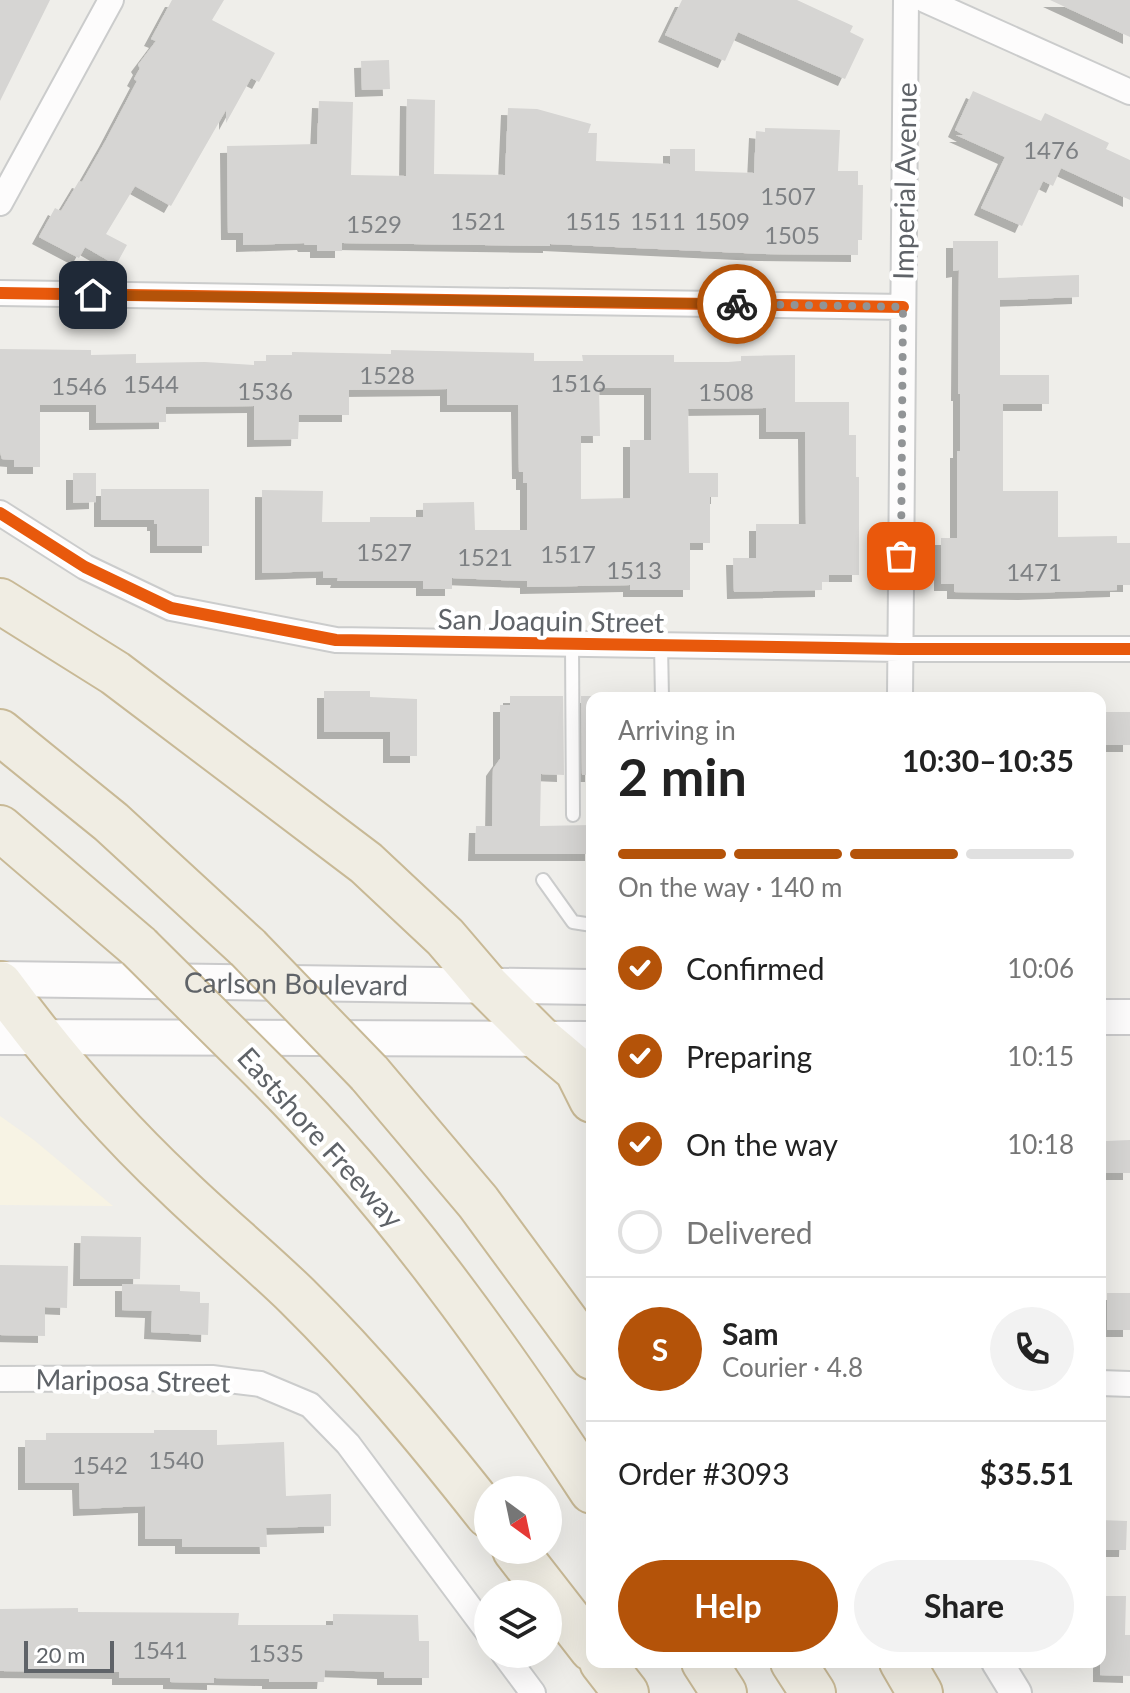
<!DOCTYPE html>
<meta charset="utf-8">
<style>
:root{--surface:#fff;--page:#f2f2f2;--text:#222;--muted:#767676;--line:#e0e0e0;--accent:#b45309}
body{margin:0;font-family:Lato,sans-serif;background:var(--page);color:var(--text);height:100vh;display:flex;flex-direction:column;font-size:30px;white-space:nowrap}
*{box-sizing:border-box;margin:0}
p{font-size:26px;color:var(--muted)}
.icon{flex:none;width:44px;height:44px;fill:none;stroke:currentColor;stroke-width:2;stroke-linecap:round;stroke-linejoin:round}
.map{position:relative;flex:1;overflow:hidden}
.details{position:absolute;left:586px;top:692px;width:520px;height:976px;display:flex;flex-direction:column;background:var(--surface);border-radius:16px;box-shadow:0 8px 32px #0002}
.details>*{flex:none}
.needle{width:52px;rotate:147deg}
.tools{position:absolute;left:474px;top:1476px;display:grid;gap:16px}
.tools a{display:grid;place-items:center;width:88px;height:88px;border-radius:50%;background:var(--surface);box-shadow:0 8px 32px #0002;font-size:40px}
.scale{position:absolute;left:24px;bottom:20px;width:90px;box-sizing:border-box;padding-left:8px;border:4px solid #5f6368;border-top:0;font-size:22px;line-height:28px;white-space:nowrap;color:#5f6368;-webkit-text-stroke:6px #fff;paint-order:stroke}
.pin{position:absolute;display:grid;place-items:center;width:68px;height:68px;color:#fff;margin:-34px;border-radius:16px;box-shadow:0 4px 12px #0006}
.courier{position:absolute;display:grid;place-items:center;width:80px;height:80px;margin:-40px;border:6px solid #b45309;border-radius:50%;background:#fff;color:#222;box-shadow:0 2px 10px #0007}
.head em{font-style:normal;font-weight:700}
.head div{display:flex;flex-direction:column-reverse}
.head{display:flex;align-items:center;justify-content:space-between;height:136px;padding:0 32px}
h1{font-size:52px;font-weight:700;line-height:60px}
.bar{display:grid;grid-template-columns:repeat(4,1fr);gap:12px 8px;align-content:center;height:96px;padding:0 32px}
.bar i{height:10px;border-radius:6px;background:var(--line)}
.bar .current{background:var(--accent)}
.bar p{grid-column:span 4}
.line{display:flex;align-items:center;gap:20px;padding:0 32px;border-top:2px solid var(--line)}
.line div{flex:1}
.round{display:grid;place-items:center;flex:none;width:84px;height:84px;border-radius:42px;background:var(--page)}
ol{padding:0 32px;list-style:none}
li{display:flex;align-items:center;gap:24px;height:88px}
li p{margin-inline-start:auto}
li .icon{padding:8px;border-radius:50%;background:var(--accent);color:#fff;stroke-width:4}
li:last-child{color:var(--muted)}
li i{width:44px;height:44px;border:4px solid var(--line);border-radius:50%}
.button{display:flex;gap:16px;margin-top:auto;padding:16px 32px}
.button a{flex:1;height:92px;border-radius:48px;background:var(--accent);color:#fff;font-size:32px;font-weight:700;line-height:92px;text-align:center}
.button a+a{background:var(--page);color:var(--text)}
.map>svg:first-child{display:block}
</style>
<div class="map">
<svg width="1130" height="1693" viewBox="0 0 1130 1693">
<defs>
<filter id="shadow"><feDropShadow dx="-7" dy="7" stdDeviation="0" flood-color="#0004"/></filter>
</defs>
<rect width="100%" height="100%" fill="#efeeea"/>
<path fill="#f7f3e4" d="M 0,1116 L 34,1140 L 113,1206 L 0,1205 Z"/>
<path fill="#d6d5d3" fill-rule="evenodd" filter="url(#shadow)" d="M 0,0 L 50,0 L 0,101 Z
M 172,0 L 224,0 L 212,20 L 275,53 L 259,82 L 251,78 L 226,123 L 226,110 L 171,206 L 135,186 L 106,234 L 127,245 L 116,265 L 85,247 L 79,258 L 39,237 L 55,208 L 61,211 L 79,181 L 82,182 L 106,140 L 137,81 L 134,79 L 140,68 L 138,65 L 156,41 L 151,39 Z
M 682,0 L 797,0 L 853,26 L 850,32 L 864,39 L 845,79 L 738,32 L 725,61 L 665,35 Z
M 1050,0 L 1130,0 L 1130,37 Z
M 389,60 L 390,89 L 362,90 L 361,61 Z
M 973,91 L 1041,121 L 1045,113 L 1109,143 L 1106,149 L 1130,160 L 1130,200 L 1061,168 L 1053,186 L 1043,181 L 1022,226 L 981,208 L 1005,157 L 956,135 L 964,135 L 955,130 Z
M 407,99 L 435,100 L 434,174 L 505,175 L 508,108 L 537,109 L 591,124 L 588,133 L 597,133 L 596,161 L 670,164 L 670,149 L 695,149 L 695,171 L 754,173 L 756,131 L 765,132 L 765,128 L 840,130 L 838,171 L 858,171 L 858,185 L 863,185 L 862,240 L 858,240 L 858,255 L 765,254 L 550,244 L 550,246 L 342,243 L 342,251 L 317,251 L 317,245 L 305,245 L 304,243 L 243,245 L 243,233 L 228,233 L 227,146 L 317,144 L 319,101 L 353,102 L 351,175 L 406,176 Z
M 953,241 L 998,241 L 998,278 L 1079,275 L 1079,297 L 1000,300 L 1000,375 L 1049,375 L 1049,404 L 1003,404 L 1003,491 L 1058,491 L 1058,537 L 1117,536 L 1117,543 L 1130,543 L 1130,585 L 1117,585 L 1117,590 L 1025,593 L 954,592 L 954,584 L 941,584 L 941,538 L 957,538 L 957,451 L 960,451 L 960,394 L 958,394 L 959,270 L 953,271 Z
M 0,349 L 91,350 L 91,355 L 136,354 L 136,363 L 205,362 L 254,365 L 254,361 L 266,361 L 266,355 L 292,355 L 292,352 L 391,354 L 391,350 L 534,353 L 534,361 L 583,361 L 582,355 L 674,355 L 674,362 L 728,362 L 741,361 L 741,356 L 795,355 L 795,402 L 849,402 L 849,435 L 856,435 L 856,477 L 859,477 L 859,575 L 829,575 L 829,582 L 822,582 L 822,590 L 734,592 L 733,558 L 756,558 L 756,524 L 806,524 L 805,432 L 766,432 L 766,408 L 688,409 L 689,473 L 718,473 L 718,497 L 710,497 L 710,543 L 690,543 L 690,590 L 630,590 L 630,585 L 527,587 L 527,581 L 452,578 L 452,589 L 423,589 L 423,581 L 337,581 L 338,578 L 323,578 L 323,571 L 262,573 L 262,490 L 323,491 L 322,522 L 370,522 L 370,517 L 423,517 L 423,503 L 474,502 L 475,530 L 527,530 L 527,483 L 523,483 L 523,472 L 519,472 L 518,405 L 447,405 L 447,389 L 349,390 L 349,415 L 299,415 L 298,439 L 254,440 L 254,406 L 166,407 L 166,422 L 96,423 L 96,405 L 40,405 L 40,467 L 14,467 L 14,460 L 2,459 L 0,452 ZM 599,388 L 651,388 L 651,440 L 630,440 L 630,498 L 581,499 L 581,436 L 600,436 Z
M 73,473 L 96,473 L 96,502 L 73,503 Z
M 101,489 L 209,489 L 209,546 L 157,546 L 157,524 L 154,524 L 154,520 L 101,520 Z
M 324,691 L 370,691 L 370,697 L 417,699 L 417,756 L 390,756 L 390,732 L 324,732 Z
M 510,696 L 563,696 L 564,775 L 541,774 L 540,826 L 592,825 L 592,854 L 475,854 L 476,826 L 492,826 L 493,769 L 500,759 L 500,705 L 510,705 Z
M 581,696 L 592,696 L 592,775 L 582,775 Z
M 1100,712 L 1130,712 L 1130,745 L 1100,745 Z
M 1130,1140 L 1130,1173 L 1106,1173 L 1106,1141 Z
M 81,1236 L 141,1237 L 140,1279 L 80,1279 Z
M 0,1265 L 68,1266 L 67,1308 L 45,1307 L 45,1336 L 0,1335 Z
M 122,1284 L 180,1285 L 180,1291 L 200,1292 L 200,1303 L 209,1303 L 208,1335 L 151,1332 L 152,1311 L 122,1310 Z
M 1107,1293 L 1130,1293 L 1130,1330 L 1107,1330 Z
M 154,1430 L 217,1430 L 217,1445 L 284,1442 L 286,1496 L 331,1494 L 331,1526 L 266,1528 L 267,1547 L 182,1547 L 182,1539 L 145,1539 L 145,1506 L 80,1509 L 79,1483 L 25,1483 L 25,1440 L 46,1440 L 46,1433 L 154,1433 Z
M 1100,1520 L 1127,1521 L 1126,1550 L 1100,1550 Z
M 1100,1596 L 1126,1596 L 1125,1635 L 1130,1635 L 1130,1676 L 1100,1675 Z
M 78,1608 L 78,1612 L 239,1613 L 238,1625 L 333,1625 L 333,1614 L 418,1615 L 419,1641 L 429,1641 L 429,1678 L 384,1678 L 384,1672 L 325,1670 L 324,1682 L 269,1682 L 269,1679 L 214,1678 L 214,1683 L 170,1682 L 170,1678 L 119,1678 L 119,1672 L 0,1671 L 0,1609 Z"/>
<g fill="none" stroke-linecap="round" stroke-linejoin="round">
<g stroke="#cbcccc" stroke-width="16">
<path id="service" d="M 572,644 L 573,815
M 661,645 L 662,698
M 543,880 L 573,922 L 592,925"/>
</g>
<g stroke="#cbcccc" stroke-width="28">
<path id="minor" d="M 925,0 L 1130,92
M 0,203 L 111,0
M 0,293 L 903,307
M 0,513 L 85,567 L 171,608 L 336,640 L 900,649 L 1130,649
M 900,698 L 906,0
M 0,1379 L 212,1378 L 260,1384 L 310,1405 L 348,1444 L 488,1632
M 1100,1383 L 1130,1384
M 504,1654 L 533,1693"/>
</g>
<g stroke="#cbcccc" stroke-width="34">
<path id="tertiary" d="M 997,1662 L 1016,1693"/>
</g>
<g stroke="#cacacb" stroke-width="38">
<g id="secondary">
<path id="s1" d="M 0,979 L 592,987"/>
<path d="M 1100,1017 L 1130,1017"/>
<path d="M 0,1037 L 592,1039"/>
</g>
</g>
<g stroke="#c8b996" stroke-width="48">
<path id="motorway" d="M 0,601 L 115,673 L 366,863 L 445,937 L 487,986 L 538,1037 L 577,1070 L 592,1100
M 0,732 L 111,822 L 248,948
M 0,828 L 139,947
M 0,984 C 53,1056 111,1124 176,1185 C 215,1223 258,1258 297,1296 C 366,1364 428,1439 488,1515
M 266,1073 C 391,1198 495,1343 592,1491
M 369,1073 L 478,1202 L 592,1357
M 515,1550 L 592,1649
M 602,1662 L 626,1693
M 704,1662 L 724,1693
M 793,1662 L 813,1693
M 902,1662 L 920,1693"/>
</g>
<use href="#service" stroke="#fdfcfc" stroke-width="12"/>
<use href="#minor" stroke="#fdfcfc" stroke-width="24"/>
<use href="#tertiary" stroke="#fdfcfc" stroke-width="30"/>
<use href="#secondary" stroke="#fdfcfc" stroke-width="34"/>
<use href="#motorway" stroke="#f0ede3" stroke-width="44"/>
<g stroke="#c8b996" stroke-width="48" stroke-linecap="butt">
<path id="motorway-bridge" d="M 139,947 L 266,1073
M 248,948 L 369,1073"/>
</g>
<use href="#motorway-bridge" stroke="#f0ede3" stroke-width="44"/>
<g stroke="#fff" stroke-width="17">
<path id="cycleway" d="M 0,293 L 903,307
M 0,513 L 85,567 L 171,608 L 336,640 L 900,649 L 1130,649"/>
</g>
<use href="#cycleway" stroke="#e8590c" stroke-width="12"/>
</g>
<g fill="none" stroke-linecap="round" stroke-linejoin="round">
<path stroke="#919496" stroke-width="8" stroke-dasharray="0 14.4" d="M 737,304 L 903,307 L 901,556"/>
<path stroke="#b45309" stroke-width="10" d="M 93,295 L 737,304"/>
</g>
<g text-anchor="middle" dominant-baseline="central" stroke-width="8" stroke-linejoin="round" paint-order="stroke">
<g font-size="24" fill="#7e8184">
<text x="1051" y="149">1476</text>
<text x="788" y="195">1507</text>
<text x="478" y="220">1521</text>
<text x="593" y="220">1515</text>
<text x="658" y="220">1511</text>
<text x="722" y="220">1509</text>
<text x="374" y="223">1529</text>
<text x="792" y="234">1505</text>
<text x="387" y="374">1528</text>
<text x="578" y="382">1516</text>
<text x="151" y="383">1544</text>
<text x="79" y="385">1546</text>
<text x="265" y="390">1536</text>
<text x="726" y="391">1508</text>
<text x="384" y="551">1527</text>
<text x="568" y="553">1517</text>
<text x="485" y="556">1521</text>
<text x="634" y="569">1513</text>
<text x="1034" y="571">1471</text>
<text x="176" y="1459">1540</text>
<text x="100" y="1464">1542</text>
<text x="160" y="1649">1541</text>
<text x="276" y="1652">1535</text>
</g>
<g font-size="28" fill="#5f6368" stroke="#fff">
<text transform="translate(904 181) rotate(-89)">Imperial Avenue</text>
<text transform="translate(551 620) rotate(1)">San Joaquin Street</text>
<text stroke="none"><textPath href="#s1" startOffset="296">Carlson Boulevard</textPath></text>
<text transform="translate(321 1137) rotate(48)">Eastshore Freeway</text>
<text transform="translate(133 1380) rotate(1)">Mariposa Street</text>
</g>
</g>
</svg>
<div class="tools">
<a><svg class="needle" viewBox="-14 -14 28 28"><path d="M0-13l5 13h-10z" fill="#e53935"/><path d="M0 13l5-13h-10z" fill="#767676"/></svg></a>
<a><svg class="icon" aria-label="layers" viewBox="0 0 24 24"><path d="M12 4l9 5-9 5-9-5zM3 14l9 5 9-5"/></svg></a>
</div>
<div class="scale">20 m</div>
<div class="pin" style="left:901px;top:556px;background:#ea580c"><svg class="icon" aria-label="bag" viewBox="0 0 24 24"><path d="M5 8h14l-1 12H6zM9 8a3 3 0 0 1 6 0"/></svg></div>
<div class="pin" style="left:93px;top:295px;background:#1f2937"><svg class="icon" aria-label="home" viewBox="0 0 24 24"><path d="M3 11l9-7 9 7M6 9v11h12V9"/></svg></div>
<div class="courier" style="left:737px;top:304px"><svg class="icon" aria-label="bike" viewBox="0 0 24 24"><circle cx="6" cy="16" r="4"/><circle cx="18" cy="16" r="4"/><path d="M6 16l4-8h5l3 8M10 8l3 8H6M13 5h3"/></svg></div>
<section class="details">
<div class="head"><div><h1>2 min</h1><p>Arriving in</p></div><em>10:30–10:35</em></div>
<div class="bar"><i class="current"></i><i class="current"></i><i class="current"></i><i></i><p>On the way · 140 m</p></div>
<ol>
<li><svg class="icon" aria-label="check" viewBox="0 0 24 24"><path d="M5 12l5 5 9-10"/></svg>Confirmed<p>10:06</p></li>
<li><svg class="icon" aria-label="check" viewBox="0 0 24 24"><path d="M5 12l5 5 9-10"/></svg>Preparing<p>10:15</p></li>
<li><svg class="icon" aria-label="check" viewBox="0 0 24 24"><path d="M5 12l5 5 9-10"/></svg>On the way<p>10:18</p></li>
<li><i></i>Delivered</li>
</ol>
<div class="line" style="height:144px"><b class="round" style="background:var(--accent);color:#fff">S</b><div><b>Sam</b><p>Courier · 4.8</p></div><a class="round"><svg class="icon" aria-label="phone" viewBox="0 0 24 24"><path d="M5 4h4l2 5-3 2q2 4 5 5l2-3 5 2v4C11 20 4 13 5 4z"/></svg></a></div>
<div class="line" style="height:104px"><div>Order #3093</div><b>$35.51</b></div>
<div class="button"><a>Help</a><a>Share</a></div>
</section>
</div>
